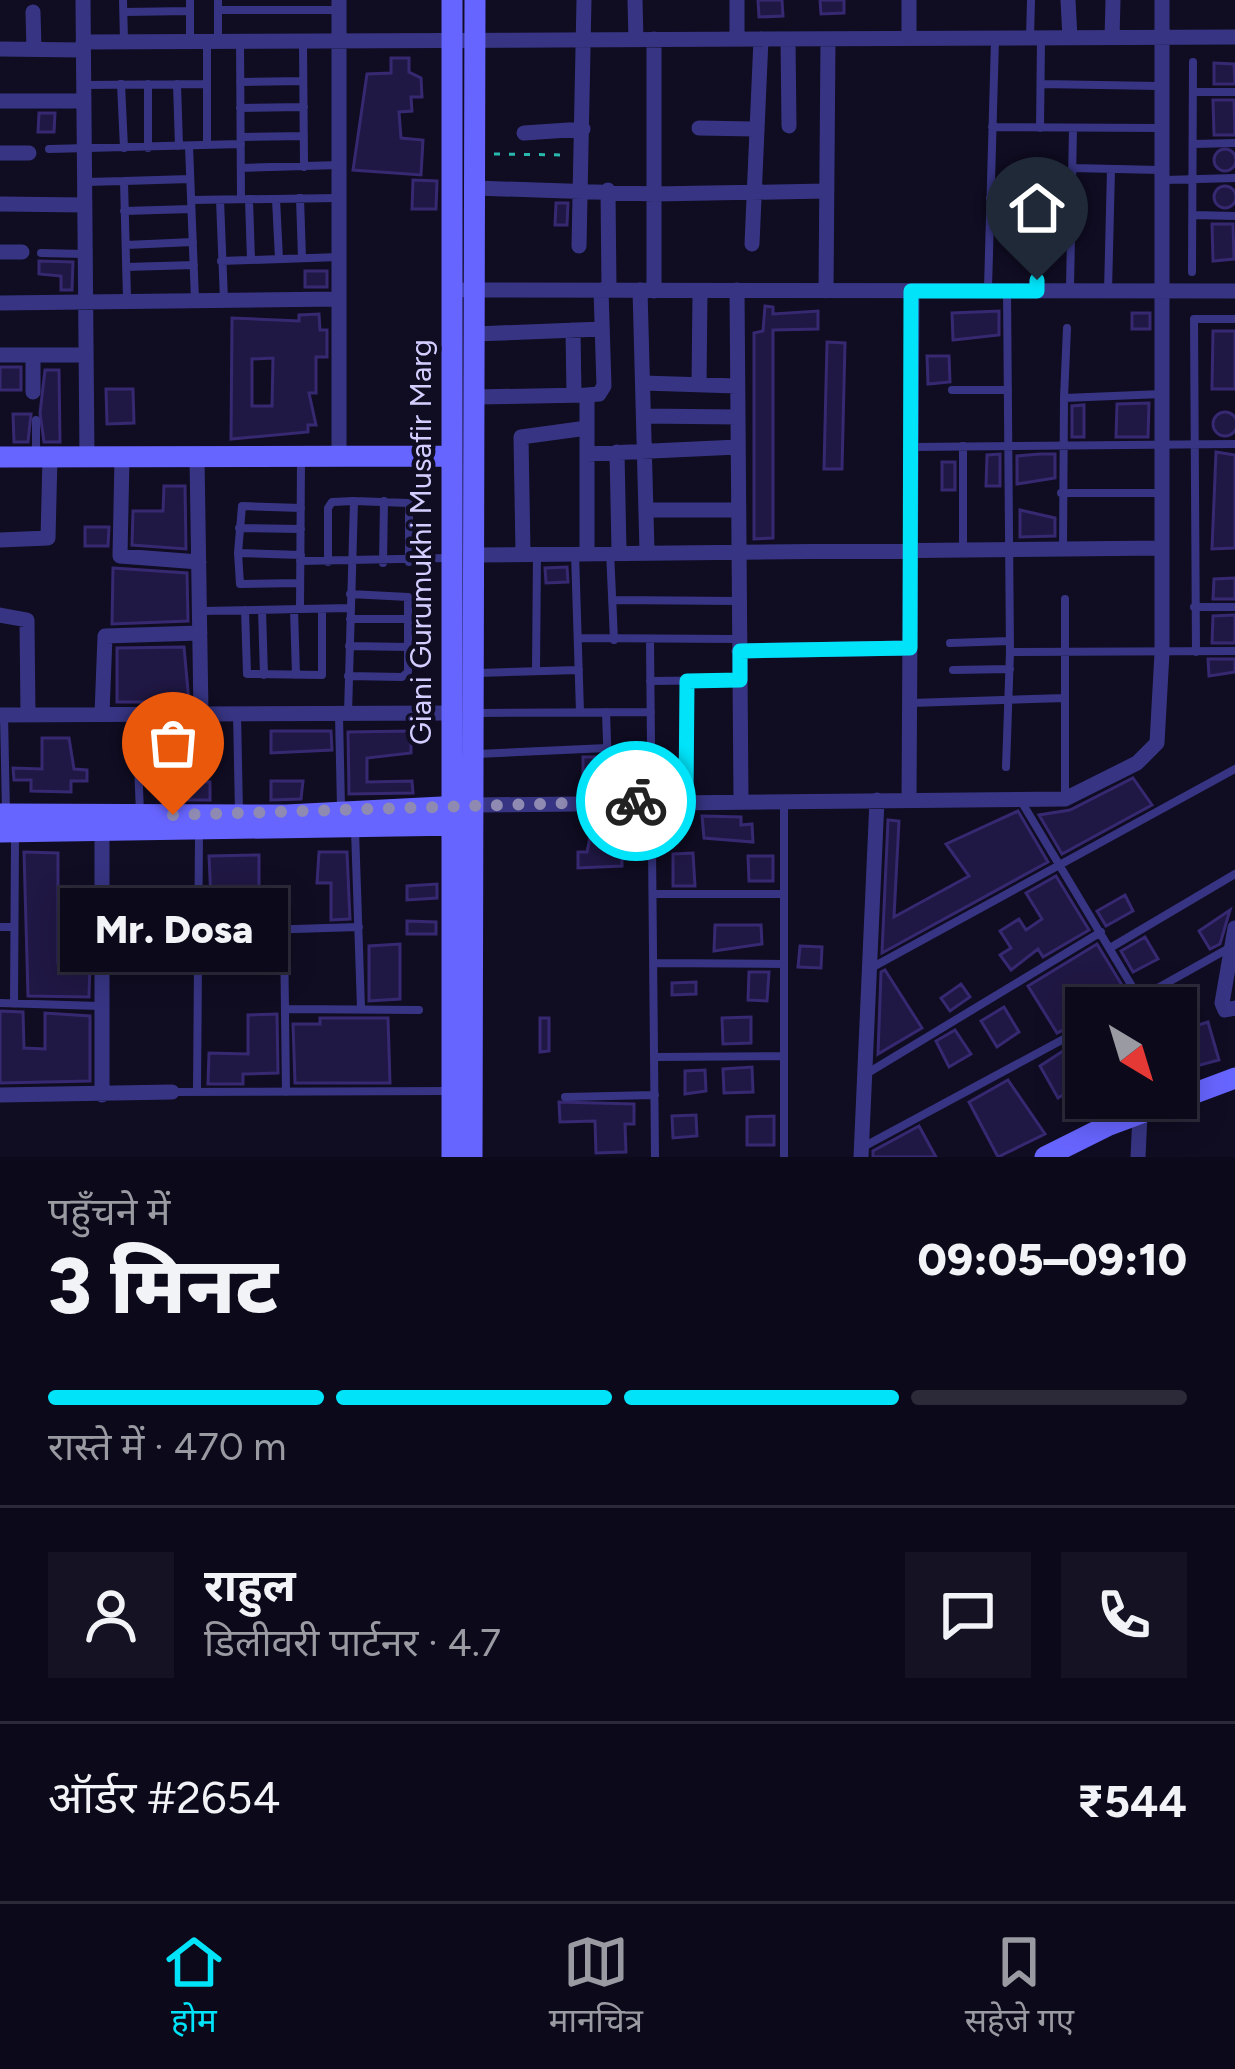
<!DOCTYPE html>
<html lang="hi">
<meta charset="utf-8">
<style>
:root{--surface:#0c091a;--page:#151223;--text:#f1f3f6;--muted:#9a9aa2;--line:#2c2a39;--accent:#00e3f9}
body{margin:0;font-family:Figtree,"Noto Sans Devanagari",sans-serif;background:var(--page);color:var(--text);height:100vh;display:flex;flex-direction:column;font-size:45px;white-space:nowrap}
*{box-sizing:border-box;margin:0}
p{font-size:39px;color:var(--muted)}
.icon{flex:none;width:66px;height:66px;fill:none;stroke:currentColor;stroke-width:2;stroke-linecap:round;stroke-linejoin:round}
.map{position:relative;height:1157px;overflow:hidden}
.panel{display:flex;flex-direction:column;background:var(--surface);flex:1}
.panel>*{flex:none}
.needle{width:78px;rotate:142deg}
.controls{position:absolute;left:1065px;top:987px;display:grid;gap:24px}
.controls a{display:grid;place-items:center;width:132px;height:132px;border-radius:0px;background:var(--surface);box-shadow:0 6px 30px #0003,0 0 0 3px var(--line);font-size:60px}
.pin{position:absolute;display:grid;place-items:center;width:102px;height:102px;color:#fff;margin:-123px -51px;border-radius:50% 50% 50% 0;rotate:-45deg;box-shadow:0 0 12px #0007}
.pin .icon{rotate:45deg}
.courier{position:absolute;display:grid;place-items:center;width:120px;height:120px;margin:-60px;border:9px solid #00e3f9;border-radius:50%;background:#fff;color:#222;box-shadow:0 3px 15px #0007}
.bubble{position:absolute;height:84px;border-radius:0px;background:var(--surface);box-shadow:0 6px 30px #0003,0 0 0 3px var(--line);font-size:39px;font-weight:800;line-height:84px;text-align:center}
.head em{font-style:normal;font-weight:800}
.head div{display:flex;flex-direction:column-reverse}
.head{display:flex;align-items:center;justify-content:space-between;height:204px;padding:0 48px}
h1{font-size:78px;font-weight:800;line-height:90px}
.bar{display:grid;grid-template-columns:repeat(4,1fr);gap:18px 12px;align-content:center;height:144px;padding:0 48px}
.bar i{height:15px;border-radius:9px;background:var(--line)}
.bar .on{background:var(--accent)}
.bar p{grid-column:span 4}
.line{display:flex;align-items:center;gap:30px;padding:0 48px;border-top:3px solid var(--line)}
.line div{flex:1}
.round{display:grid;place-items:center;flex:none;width:126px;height:126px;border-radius:0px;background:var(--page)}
.menu{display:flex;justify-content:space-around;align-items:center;height:168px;border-top:3px solid var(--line);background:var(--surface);font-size:33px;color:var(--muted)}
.menu a{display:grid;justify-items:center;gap:6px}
.menu .on{color:var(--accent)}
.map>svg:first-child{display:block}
</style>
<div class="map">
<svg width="1235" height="1157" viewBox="0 0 1235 1157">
<rect width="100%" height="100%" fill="#100c22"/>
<path fill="#201844" stroke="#362971" stroke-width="3" fill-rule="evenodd" d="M 758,0 L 782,0 L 783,16 L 759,17 Z
M 820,0 L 844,0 L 844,13 L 821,14 Z
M 391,58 L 409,58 L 409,72 L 421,78 L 422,97 L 411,97 L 412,111 L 399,112 L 401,138 L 423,140 L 421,175 L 353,170 L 367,74 L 391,73 Z
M 1214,63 L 1234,64 L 1235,84 L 1214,84 Z
M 1213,100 L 1234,100 L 1235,135 L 1214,135 Z
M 39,113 L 55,113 L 54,132 L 38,132 Z
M1214 160a11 11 0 1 1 22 0a11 11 0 1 1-22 0Z
M 413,180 L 437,181 L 436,209 L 412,209 Z
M1214 197a11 11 0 1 1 22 0a11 11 0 1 1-22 0Z
M 556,203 L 568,203 L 567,225 L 555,225 Z
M 1212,224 L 1233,224 L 1234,259 L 1213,261 Z
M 39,261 L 73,262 L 72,290 L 61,290 L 61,276 L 39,274 Z
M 305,271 L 327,271 L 327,287 L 305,287 Z
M 765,306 L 773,307 L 773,314 L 818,311 L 818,329 L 773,330 L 773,538 L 754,539 L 754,333 L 763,331 Z
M 999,311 L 999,335 L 953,340 L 952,313 Z
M 1132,313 L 1150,313 L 1150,329 L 1132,329 Z
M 319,314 L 320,330 L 327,330 L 327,357 L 316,357 L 316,393 L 309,393 L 316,425 L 308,425 L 308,432 L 231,439 L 232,318 L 299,321 L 299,315 ZM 273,358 L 272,406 L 252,406 L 252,359 Z
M 1213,331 L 1235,331 L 1235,389 L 1212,389 Z
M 827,342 L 845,343 L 842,469 L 824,469 Z
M 927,356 L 949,356 L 950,382 L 928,384 Z
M 0,367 L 21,367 L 21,390 L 0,390 Z
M 45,370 L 59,370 L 60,442 L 44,442 L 40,413 Z
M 106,389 L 133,389 L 134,423 L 107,424 Z
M 1149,403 L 1148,437 L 1116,437 L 1117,404 Z
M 1084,405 L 1084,437 L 1072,437 L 1072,406 Z
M1213 424a12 12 0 1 1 24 0a12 12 0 1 1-24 0Z
M 13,414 L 31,414 L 28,442 L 14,442 Z
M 1216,452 L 1235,455 L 1235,548 L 1212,549 Z
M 1000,454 L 1000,486 L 986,486 L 987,455 Z
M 1040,454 L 1055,454 L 1055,478 L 1017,484 L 1017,456 Z
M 942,462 L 955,462 L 955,490 L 942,490 Z
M 164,486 L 185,486 L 186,549 L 132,545 L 133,511 L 163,511 Z
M 1020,510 L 1055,518 L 1055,536 L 1020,537 Z
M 85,527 L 109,527 L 108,546 L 85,546 Z
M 567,567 L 568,582 L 546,583 L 545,568 Z
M 113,568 L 187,573 L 188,621 L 112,624 Z
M 1235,578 L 1235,599 L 1213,599 L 1214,579 Z
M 1235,615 L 1235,643 L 1212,643 L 1213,616 Z
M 184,647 L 189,702 L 117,702 L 117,648 Z
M 1208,659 L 1235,659 L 1235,672 L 1209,676 Z
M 191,730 L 212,732 L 210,757 L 171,756 L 170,734 Z
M 271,731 L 331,731 L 332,750 L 271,753 Z
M 411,731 L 411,753 L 367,758 L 367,782 L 412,781 L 413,793 L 349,794 L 348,732 Z
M 42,738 L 69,738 L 74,769 L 87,770 L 87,781 L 71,781 L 71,792 L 31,791 L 31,780 L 14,780 L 13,768 L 42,769 Z
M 583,757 L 599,757 L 600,786 L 583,786 Z
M 626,761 L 627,789 L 617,789 L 616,762 Z
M 1133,778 L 1152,805 L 1062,854 L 1039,815 L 1070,810 Z
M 169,781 L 210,782 L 210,800 L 169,800 Z
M 271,781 L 303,781 L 301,799 L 271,800 Z
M 1018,811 L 1048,862 L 882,953 L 888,820 L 899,821 L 894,917 L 969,876 L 946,844 Z
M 702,816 L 741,817 L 741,825 L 752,824 L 753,842 L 704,838 Z
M 591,833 L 608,833 L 608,845 L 622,851 L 622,866 L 578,868 L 578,852 L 587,852 Z
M 24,852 L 58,853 L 58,962 L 90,962 L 89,997 L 28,996 Z
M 319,852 L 347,852 L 350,919 L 331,920 L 331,883 L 317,883 Z
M 693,853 L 695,886 L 673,886 L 673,854 Z
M 259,855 L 259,894 L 270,894 L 271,921 L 212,923 L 209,856 Z
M 748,856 L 773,856 L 773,881 L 749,881 Z
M 1056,876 L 1089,930 L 1043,957 L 1038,949 L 1011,970 L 1000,955 L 1011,948 L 1000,931 L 1019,919 L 1026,930 L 1042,919 L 1026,893 Z
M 437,884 L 437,898 L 407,900 L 407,886 Z
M 1125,895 L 1133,911 L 1106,926 L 1097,911 Z
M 1230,910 L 1220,944 L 1210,949 L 1199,931 Z
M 407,921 L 436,922 L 436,934 L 407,934 Z
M 715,925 L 761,925 L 762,944 L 714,951 Z
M 1145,937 L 1158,959 L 1133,972 L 1121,951 Z
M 276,938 L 276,972 L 213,969 L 212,940 Z
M 400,944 L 400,999 L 369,1001 L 369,946 Z
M 1097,944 L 1128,995 L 1107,1008 L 1086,1008 L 1086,1019 L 1057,1033 L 1028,986 Z
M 800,946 L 822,947 L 821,968 L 798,967 Z
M 885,970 L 922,1028 L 878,1054 L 881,972 Z
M 749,972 L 769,972 L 767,1001 L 748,1000 Z
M 696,982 L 696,994 L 672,995 L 672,983 Z
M 961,984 L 970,997 L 950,1011 L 941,998 Z
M 1004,1007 L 1019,1032 L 997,1047 L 981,1021 Z
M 0,1011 L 23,1012 L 24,1048 L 45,1049 L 45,1013 L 90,1016 L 90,1081 L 0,1083 Z
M 277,1014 L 278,1073 L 243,1074 L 243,1084 L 208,1084 L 209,1053 L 248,1054 L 248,1015 Z
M 751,1017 L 751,1043 L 723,1044 L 722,1018 Z
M 320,1018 L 388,1018 L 390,1083 L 295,1083 L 293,1024 L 320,1024 Z
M 540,1018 L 549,1018 L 549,1051 L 540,1052 Z
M 1208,1022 L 1219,1060 L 1193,1067 L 1185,1038 L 1191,1036 L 1189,1028 Z
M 955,1030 L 971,1054 L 949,1067 L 936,1041 Z
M 1086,1036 L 1086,1070 L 1068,1081 L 1073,1089 L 1058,1098 L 1040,1066 Z
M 752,1067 L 753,1092 L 724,1093 L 723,1069 Z
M 705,1070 L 706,1091 L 685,1094 L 685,1071 Z
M 1008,1080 L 1045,1134 L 998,1157 L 969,1102 Z
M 559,1102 L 634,1104 L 634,1124 L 625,1124 L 626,1152 L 596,1153 L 595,1121 L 560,1122 Z
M 696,1115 L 697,1136 L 673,1138 L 672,1116 Z
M 774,1116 L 774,1145 L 747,1145 L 747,1117 Z
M 919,1126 L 936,1157 L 873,1157 L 873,1151 Z"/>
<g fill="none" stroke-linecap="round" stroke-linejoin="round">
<path stroke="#29b8ad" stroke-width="3" stroke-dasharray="6 9" stroke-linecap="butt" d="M 494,154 L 568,155"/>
<path stroke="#373583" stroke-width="8" d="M 123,0 L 124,40
M 190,0 L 190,40
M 218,0 L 218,40
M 218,10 L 336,10
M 124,12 L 190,11
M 1030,38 L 1031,0
M 240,41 L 241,199
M 303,43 L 304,167
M 240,82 L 303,81
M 121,84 L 124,148
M 177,84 L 179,146
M 207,84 L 207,43
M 1041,84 L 1159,86
M 84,85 L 207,84 L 207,145
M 1193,92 L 1235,92
M 240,108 L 304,107
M 992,127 L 1160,128
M 1040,128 L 1041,40
M 241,137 L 304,136
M 1193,144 L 1235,143
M 189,146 L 195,300
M 148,148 L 148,84
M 49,149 L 241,144
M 241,168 L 339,165
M 1072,168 L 1160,170
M 1165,180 L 1235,178
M 85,182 L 124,181
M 300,198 L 302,258
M 990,198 L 1071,201
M 249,199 L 251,260
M 276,199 L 279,259
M 191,200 L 339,198
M 220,200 L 224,300
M 1036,200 L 1037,288
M 124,211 L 191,209
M 1193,215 L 1235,216
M 126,245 L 193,242
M 41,253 L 85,254
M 221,261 L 339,257
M 126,267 L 194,265
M 1192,272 L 1193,62
M 988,288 L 995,40
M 1070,288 L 1073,128
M 1108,291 L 1111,169
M 127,299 L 124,181 L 190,179
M 952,390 L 1008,390
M 1064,398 L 1067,328
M 963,446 L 963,552
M 913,447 L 1235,444
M 36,454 L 36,420
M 1061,493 L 1160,493
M 239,528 L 301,529
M 1063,549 L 1064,398 L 1162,394
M 610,551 L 614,640
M 238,553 L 240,584 L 300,583
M 575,553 L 580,712
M 301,555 L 238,553 L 242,506 L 301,508
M 300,561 L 449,558
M 328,562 L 328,508 L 332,502 L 354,501
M 383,563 L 384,501
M 612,600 L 738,601
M 1194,607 L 1235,607
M 294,609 L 296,675
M 300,609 L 301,460
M 245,610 L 247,674 L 322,675 L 322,609
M 262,610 L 264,675
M 201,611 L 350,608
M 350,619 L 408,619
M 578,638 L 738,639
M 650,641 L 655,1157
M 950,643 L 1010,641
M 349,646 L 408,647
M 1010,652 L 1235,651
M 1196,652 L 1194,319 L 1235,319
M 953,670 L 1010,669
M 536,671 L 537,553
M 478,673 L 579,670
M 348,676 L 402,677 L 408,672 L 408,597 L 350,594
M 650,681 L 738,680
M 911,703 L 1065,698
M 606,712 L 609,801
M 478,713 L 651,712
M 136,714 L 140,813
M 237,714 L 239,813
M 348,714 L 354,501 L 409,503 L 409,562
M 4,715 L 6,813
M 339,715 L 341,808
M 477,754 L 607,748
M 1006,767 L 1010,652 L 1007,291
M 1065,796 L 1065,599
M 686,800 L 687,681
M 1021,801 L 1145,1008
M 355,830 L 361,1008
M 654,894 L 784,894
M 0,927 L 14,927
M 198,932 L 359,927
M 284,932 L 286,1092
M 1110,948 L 1235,874
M 654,963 L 784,964
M 873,967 L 1235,769
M 0,1003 L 100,1006
M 14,1004 L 15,837
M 1122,1008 L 1231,947
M 286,1009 L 419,1010
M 655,1057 L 784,1056
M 1176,1062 L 1194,1092
M 866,1074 L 1101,932
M 197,1091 L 199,834
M 172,1092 L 449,1091
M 565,1097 L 655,1095
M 865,1146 L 1086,1027
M 784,1157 L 784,802"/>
<path stroke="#373583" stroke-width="15" d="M 83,0 L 87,457
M 635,0 L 636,40
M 737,0 L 737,39
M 1068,0 L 1070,38
M 33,12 L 34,49
M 909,38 L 909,0
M 1112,38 L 1113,0
M 654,39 L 654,291
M 788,39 L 789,126
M 83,42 L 1235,37
M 0,49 L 83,50
M 0,101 L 84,101
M 699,128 L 755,129
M 524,133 L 583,129
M 0,153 L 29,153
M 475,188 L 654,194 L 827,191
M 608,190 L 609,290
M 0,204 L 85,205
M 752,244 L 761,39
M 579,246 L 584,0
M 0,252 L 22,252
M 465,290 L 1235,291
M 640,290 L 647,551
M 737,290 L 741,800
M 826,291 L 828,39
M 0,303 L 339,299
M 573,330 L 574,395
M 475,334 L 602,329
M 0,355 L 83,355
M 33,355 L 33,392
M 643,383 L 737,386
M 699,385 L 700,291
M 587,395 L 599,394 L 604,386 L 601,290
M 475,397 L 587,395 L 587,552
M 644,416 L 738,417
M 617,452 L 619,551
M 587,454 L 738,447
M 122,457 L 120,556 L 199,562
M 197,457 L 201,714
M 339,457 L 339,0
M 646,510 L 738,510
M 0,540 L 48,538 L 50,457
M 523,553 L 521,437 L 587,428
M 475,555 L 1162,548
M 0,615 L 27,620 L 28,715
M 739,651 L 910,648
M 102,714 L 105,636 L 200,633
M 0,715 L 450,713
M 909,800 L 912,291
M 473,805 L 1065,799 L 1137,763 L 1157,743 L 1162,653 L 1162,0
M 102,831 L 102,1095
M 1235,928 L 1222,1003 L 1225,1010 L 1235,1008
M 0,1095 L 172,1092
M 861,1157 L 877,800
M 1138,1157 L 1140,1114"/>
<path stroke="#6765ff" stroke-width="21" d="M 452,0 L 452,1157
M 0,457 L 450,456
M 0,814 L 287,815 L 461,806
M 0,832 L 460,825
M 472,1157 L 475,0
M 1045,1157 L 1107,1126 L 1235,1078"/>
</g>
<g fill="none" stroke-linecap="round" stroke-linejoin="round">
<path stroke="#8f8ab2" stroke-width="12" stroke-dasharray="0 21.6" d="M 173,815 L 636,801"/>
<path stroke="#00e3f9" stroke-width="15" d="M 636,801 L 686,800 L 687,681 L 740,680 L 740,651 L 910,648 L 911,291 L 1037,291 L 1037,280"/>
</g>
<g text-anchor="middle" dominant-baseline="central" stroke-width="9" stroke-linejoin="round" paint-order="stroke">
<g font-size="30" fill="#d3ceff" stroke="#100c22">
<text transform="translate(420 542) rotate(-90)">Giani Gurumukhi Musafir Marg</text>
</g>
</g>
</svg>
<div class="controls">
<a><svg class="needle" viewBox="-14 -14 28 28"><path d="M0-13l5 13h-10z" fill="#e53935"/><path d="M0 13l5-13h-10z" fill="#9a9aa2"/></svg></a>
</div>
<div class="pin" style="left:173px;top:815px;background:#ea580c"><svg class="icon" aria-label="bag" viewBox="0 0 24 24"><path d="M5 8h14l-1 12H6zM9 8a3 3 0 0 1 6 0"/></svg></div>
<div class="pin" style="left:1037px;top:280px;background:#1f2937"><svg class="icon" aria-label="home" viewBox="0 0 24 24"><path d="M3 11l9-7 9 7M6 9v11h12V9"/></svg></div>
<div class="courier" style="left:636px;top:801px"><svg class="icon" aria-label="bike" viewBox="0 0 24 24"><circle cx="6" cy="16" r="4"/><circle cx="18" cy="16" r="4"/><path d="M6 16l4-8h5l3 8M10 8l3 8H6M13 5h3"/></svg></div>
<div class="bubble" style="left:60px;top:888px;width:228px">Mr. Dosa</div>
</div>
<section class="panel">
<div class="head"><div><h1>3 मिनट</h1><p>पहुँचने में</p></div><em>09:05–09:10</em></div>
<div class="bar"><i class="on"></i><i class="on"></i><i class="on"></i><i></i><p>रास्ते में · 470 m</p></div>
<div class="line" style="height:216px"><a class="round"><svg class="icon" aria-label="person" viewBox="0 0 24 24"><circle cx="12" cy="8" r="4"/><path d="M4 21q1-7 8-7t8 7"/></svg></a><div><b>राहुल</b><p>डिलीवरी पार्टनर · 4.7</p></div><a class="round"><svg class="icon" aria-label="chat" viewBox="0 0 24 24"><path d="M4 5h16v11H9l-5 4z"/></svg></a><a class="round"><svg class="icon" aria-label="phone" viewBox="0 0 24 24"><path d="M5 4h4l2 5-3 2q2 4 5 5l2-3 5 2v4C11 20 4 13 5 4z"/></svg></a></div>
<div class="line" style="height:156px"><div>ऑर्डर #2654</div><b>₹544</b></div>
</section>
<nav class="menu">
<a class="on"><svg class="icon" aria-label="home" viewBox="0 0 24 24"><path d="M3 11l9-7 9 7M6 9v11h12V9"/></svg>होम</a>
<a><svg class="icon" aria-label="map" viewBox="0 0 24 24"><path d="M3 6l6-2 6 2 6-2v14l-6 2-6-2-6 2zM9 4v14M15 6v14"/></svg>मानचित्र</a>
<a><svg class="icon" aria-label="saved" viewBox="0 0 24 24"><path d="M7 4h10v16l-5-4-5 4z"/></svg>सहेजे गए</a>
</nav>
